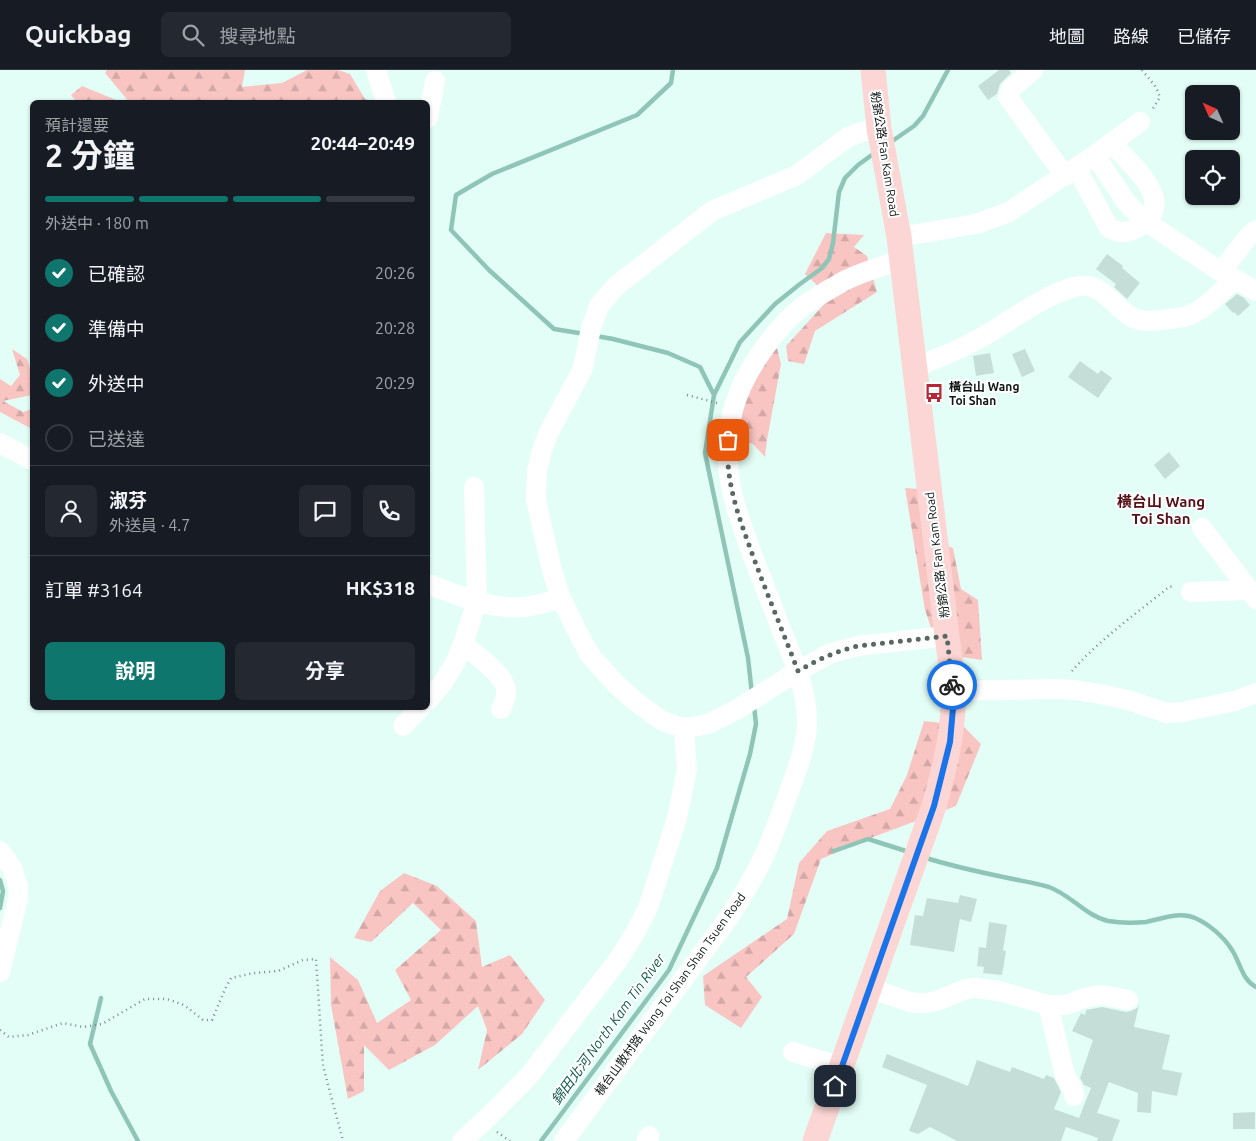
<!DOCTYPE html>
<html lang="zh-TW">
<meta charset="utf-8">
<style>
:root{--surface:#171b24;--page:#242831;--text:#f1f3f6;--muted:#9ea1a6;--line:#363941;--accent:#0f766e}
body{margin:0;font-family:Ubuntu,"Noto Sans TC",sans-serif;background:var(--page);color:var(--text);height:100vh;display:flex;flex-direction:column;font-size:19px;white-space:nowrap}
*{box-sizing:border-box;margin:0}
p{font-size:16px;color:var(--muted)}
.icon{flex:none;width:28px;height:28px;fill:none;stroke:currentColor;stroke-width:2;stroke-linecap:round;stroke-linejoin:round}
.map{position:relative;flex:1;overflow:hidden}
.details{position:absolute;left:30px;top:30px;width:400px;height:610px;display:flex;flex-direction:column;background:var(--surface);border-radius:8px;box-shadow:0 1px 4px #0004}
.details>*{flex:none}
.needle{width:32px;rotate:315deg}
.buttons{position:absolute;left:1185px;top:15px;display:grid;gap:10px}
.buttons a{display:grid;place-items:center;width:55px;height:55px;border-radius:8px;background:var(--surface);box-shadow:0 1px 4px #0004;font-size:25px}
.pin{position:absolute;display:grid;place-items:center;width:42px;height:42px;color:#fff;margin:-21px;border-radius:10px;box-shadow:0 2px 8px #0006}
.courier{position:absolute;display:grid;place-items:center;width:50px;height:50px;margin:-25px;border:4px solid #1a73e8;border-radius:50%;background:#fff;color:#222;box-shadow:0 1px 6px #0007}
.summary em{font-style:normal;font-weight:700}
.summary div{display:flex;flex-direction:column-reverse}
.summary{display:flex;align-items:center;justify-content:space-between;height:85px;padding:0 15px}
h1{font-size:32px;font-weight:700;line-height:38px}
.bar{display:grid;grid-template-columns:repeat(4,1fr);gap:8px 5px;align-content:center;height:60px;padding:0 15px}
.bar i{height:6px;border-radius:4px;background:var(--line)}
.bar .active{background:var(--accent)}
.bar p{grid-column:span 4}
.line{display:flex;align-items:center;gap:12px;padding:0 15px;border-top:1px solid var(--line)}
.line div{flex:1}
.round{display:grid;place-items:center;flex:none;width:52px;height:52px;border-radius:8px;background:var(--page)}
ol{padding:0 15px;list-style:none}
li{display:flex;align-items:center;gap:15px;height:55px}
li p{margin-inline-start:auto}
li .icon{padding:5px;border-radius:50%;background:var(--accent);color:#fff;stroke-width:4}
li:last-child{color:var(--muted)}
li i{width:28px;height:28px;border:2px solid var(--line);border-radius:50%}
.button{display:flex;gap:10px;margin-top:auto;padding:10px 15px}
.button a{flex:1;height:58px;border-radius:8px;background:var(--accent);color:#fff;font-size:20px;font-weight:700;line-height:58px;text-align:center}
.button a+a{background:var(--page);color:var(--text)}
header{display:flex;align-items:center;gap:30px;box-sizing:border-box;height:70px;padding:0 25px;background:var(--surface);border-bottom:1px solid var(--line)}
header strong{font-size:24px}
nav{display:flex;gap:28px;margin-inline-start:auto;font-size:18px}
.search{width:350px;height:45px;background:var(--page);display:flex;align-items:center;gap:12px;box-sizing:border-box;padding:0 18px;border-radius:8px;color:var(--muted);font-size:19px}
.map>svg:first-child{display:block}
</style>
<header>
<strong>Quickbag</strong>
<div class="search"><svg class="icon" aria-label="search" viewBox="0 0 24 24"><circle cx="10" cy="10" r="6"/><path d="M15 15l6 6"/></svg>搜尋地點</div>
<nav><a>地圖</a><a>路線</a><a>已儲存</a></nav>
</header>
<div class="map">
<svg width="1256" height="1071" viewBox="0 0 1256 1071">
<defs>
<pattern id="forest-firs" width="22" height="20" patternUnits="userSpaceOnUse" patternTransform="scale(1.25)"><rect width="22" height="20" fill="#f8c5c2"/><path d="M5 1l3.5 6h-7zM16 11l3.5 6h-7z" fill="#d3a8a6"/></pattern>
</defs>
<rect width="100%" height="100%" fill="#e3fef6"/>
<path fill="url(#forest-firs)" d="M 107,0 L 245,0 L 242,17 L 282,13 L 307,0 L 338,0 L 350,4 L 365,29 L 379,32 L 346,32 L 345,31 L 328,32 L 129,32 L 105,3 Z
M 82,16 L 121,32 L 77,32 L 71,25 Z
M 826,163 L 864,165 L 854,177 L 867,186 L 877,222 L 815,261 L 804,294 L 788,291 L 786,276 L 828,230 L 817,215 L 805,204 Z
M 777,278 L 781,294 L 767,370 L 765,387 L 752,373 L 734,378 L 741,346 L 759,294 Z
M 12,279 L 27,289 L 32,305 L 32,325 L 3,331 L 23,342 L 32,339 L 32,359 L 0,342 L 0,309 L 11,316 L 20,305 Z
M 905,418 L 918,419 L 924,468 L 953,478 L 961,519 L 978,530 L 982,590 L 940,584 L 925,540 Z
M 924,651 L 962,655 L 981,674 L 956,736 L 868,769 L 821,789 L 794,864 L 746,907 L 762,927 L 741,958 L 705,935 L 703,906 L 787,849 L 799,793 L 827,761 L 890,739 L 907,705 Z
M 404,803 L 437,816 L 476,851 L 482,897 L 510,885 L 545,930 L 522,964 L 478,1000 L 487,960 L 478,936 L 435,975 L 389,1000 L 364,975 L 364,1021 L 348,1029 L 331,935 L 330,887 L 358,910 L 377,953 L 411,930 L 395,900 L 441,860 L 413,833 L 371,872 L 354,868 L 380,821 Z"/>
<g fill="none" stroke-linecap="round" stroke-linejoin="round">
<path stroke="#8fc5b7" stroke-width="4.5" d="M 891,72 L 914,56 L 923,46 L 948,0
M 585,264 L 554,259 L 489,200 L 451,160 L 456,125 L 492,104 L 637,45 L 671,13 L 673,0
M 596,266 L 613,269 L 668,283 L 700,297 L 714,325
M 752,624 L 748,588 L 705,383 L 714,325 L 740,272 L 775,234 L 800,214 L 822,198 L 829,189 L 833,173 L 839,122 L 845,108 L 858,95 L 876,82
M 834,781 L 868,769 L 909,782
M 923,787 C 951,796 979,802 1008,808 C 1022,811 1036,813 1049,817 C 1071,825 1086,846 1108,851 C 1120,853 1134,853 1146,852 C 1161,849 1180,841 1195,848 C 1209,854 1224,867 1232,880 C 1240,892 1242,910 1256,917
M 0,810 L 3,821 L 0,838
M 101,928 L 90,974 L 111,1021 L 138,1071
M 541,1071 L 669,900 L 717,798 L 750,684 L 756,654 L 754,636"/>
</g>
<path fill="#c5dfd8" d="M 999,0 L 1009,0 L 1011,3 L 1000,14 L 997,24 L 988,30 L 978,16 Z
M 1107,184 L 1123,196 L 1122,198 L 1140,213 L 1127,229 L 1114,217 L 1116,214 L 1096,199 Z
M 1237,224 L 1244,228 L 1250,235 L 1238,246 L 1234,242 L 1233,243 L 1225,234 Z
M 1025,279 L 1035,301 L 1022,307 L 1012,284 Z
M 990,283 L 994,303 L 976,306 L 973,286 Z
M 1080,291 L 1098,304 L 1101,300 L 1112,308 L 1098,328 L 1068,307 Z
M 1169,382 L 1180,396 L 1165,409 L 1154,395 Z
M 960,825 L 977,829 L 971,852 L 960,849 L 954,882 L 910,875 L 915,845 L 923,846 L 927,828 L 958,833 Z
M 989,852 L 1007,855 L 1003,880 L 1006,881 L 1002,905 L 983,903 L 984,897 L 977,896 L 979,877 L 986,878 Z
M 1139,935 L 1134,957 L 1170,965 L 1162,999 L 1182,1003 L 1177,1026 L 1152,1021 L 1151,1043 L 1137,1042 L 1138,1023 L 1109,1012 L 1097,1043 L 1120,1050 L 1112,1071 L 1097,1071 L 1098,1068 L 1066,1057 L 1061,1071 L 957,1071 L 930,1057 L 918,1064 L 909,1061 L 927,1015 L 882,997 L 887,984 L 968,1016 L 977,990 L 1010,1002 L 1012,997 L 1044,1009 L 1046,1005 L 1054,1008 L 1061,1022 L 1054,1039 L 1079,1048 L 1091,1018 L 1084,1015 L 1080,1008 L 1093,970 L 1072,961 L 1081,943 L 1085,945 L 1086,940 L 1102,937 L 1126,942 L 1131,941 L 1137,938 Z
M 1255,1042 L 1255,1059 L 1233,1059 L 1233,1043 Z"/>
<g fill="none" stroke-linecap="round" stroke-linejoin="round">
<path stroke="#788a85" stroke-width="2.5" stroke-dasharray="1 4" stroke-linecap="butt" d="M 1142,0 L 1156,17 L 1160,27 L 1152,40
M 687,325 L 717,333
M 1072,601 C 1099,570 1137,543 1169,517 L 1174,516
M 0,960 L 9,967 L 28,965 L 63,953 L 83,957 L 102,954 L 145,929 L 167,929 L 184,935 L 203,950 L 212,950 L 225,919 L 231,908 L 254,903 L 278,901 L 303,890 L 316,889 L 323,996 L 343,1071
M 497,1062 L 510,1071"/>
<path stroke="#fff" stroke-width="20" d="M 376,0 L 386,32
M 1033,0 L 1011,19 L 1008,27 L 1065,106
M 428,48 L 435,11
M 879,58 L 862,62 L 848,67 L 797,105 L 712,141 L 616,216 L 599,236 L 591,258 L 583,298 L 548,364 L 542,381 L 537,400 L 536,430 L 552,501 L 561,528 L 578,563 L 590,585 L 616,614 L 636,632 L 661,650 L 674,655 L 684,658 L 698,656 L 710,653 L 736,640 L 798,601 L 831,583 L 858,576 L 947,566
M 1095,85 L 1126,132 L 1142,149 L 1221,202 L 1235,209 L 1256,221
M 1076,97 L 1109,158 C 1120,164 1128,163 1139,157 C 1179,133 1131,94 1111,73
M 899,167 L 976,154 L 1009,142 L 1095,85 L 1140,52
M 1221,202 L 1247,168 L 1256,160
M 915,297 C 939,288 962,279 984,266 C 1012,250 1042,226 1074,217 C 1103,210 1111,236 1132,247 C 1141,252 1151,251 1161,250 C 1169,249 1177,248 1184,247 C 1204,242 1220,222 1235,209
M 0,373 L 32,390
M 1202,458 L 1256,529
M 428,514 C 458,525 490,540 523,537 C 536,536 549,532 561,528
M 1191,522 L 1248,520
M 463,574 C 475,584 505,605 506,620 C 507,626 504,633 501,639
M 953,621 L 1056,619 L 1075,620 L 1100,624 L 1128,630 L 1167,643 L 1182,642 L 1235,631 L 1256,623
M 428,630 L 442,614 L 455,593 L 463,574 L 477,531 L 474,417
M 403,656 L 420,638
M 0,781 L 12,798 L 18,816 L 18,829 L 0,902
M 870,918 L 910,932 L 918,933 L 926,933 L 937,931 L 966,919 L 975,918 L 999,921 L 1048,935 L 1066,935 L 1084,928 L 1094,926 L 1102,925 L 1128,930
M 1048,935 L 1065,1005 L 1073,1020 L 1074,1026
M 793,982 L 842,997
M 462,1071 L 485,1050 L 529,1006 L 618,890 L 635,863 L 648,838 L 677,748 L 687,699 L 684,658
M 564,1071 L 729,847 C 742,827 755,806 765,784 C 773,767 779,748 786,730 C 794,707 805,682 807,657 C 808,638 803,619 798,601 C 782,562 767,523 752,484 C 742,455 729,424 728,392 C 727,375 729,356 733,340 C 742,305 774,259 802,237 C 815,227 830,219 844,211 C 862,202 882,196 901,190
M 646,1071 L 649,1066"/>
<path stroke="#fcd6d4" stroke-width="25" d="M 815,1071 L 934,736 C 943,704 952,670 953,636 C 954,613 950,589 947,566 L 899,167 L 879,58 L 873,0"/>
</g>
<g fill="none" stroke-linecap="round" stroke-linejoin="round">
<path stroke="#596864" stroke-width="5" stroke-dasharray="0 9" d="M 728,370 C 728,377 727,385 728,393 C 730,425 742,456 753,486 C 767,524 783,562 798,601 C 817,590 836,581 858,576 L 947,566 L 952,615"/>
<path stroke="#1a73e8" stroke-width="6" d="M 835,1016 L 934,736 L 950,672 L 953,638 L 952,615"/>
</g>
<defs>
<g id="bus-bare" transform="scale(1.5)"><path d="M-5-6H5V4H4V6H2V4H-2V6H-4V4H-5ZM-3.5-4V0h7V-4ZM-3.5 1.2v1.5H-2V1.2ZM2 1.2v1.5H3.5V1.2Z" fill="#b72635" stroke="#fff" stroke-width="2.5" paint-order="stroke"/></g>
</defs>
<g fill-rule="evenodd">
<use href="#bus-bare" x="934" y="323"/>
</g>
<g text-anchor="middle" dominant-baseline="central" stroke-width="4" stroke-linejoin="round" paint-order="stroke">
<g font-size="12" fill="#0e1715" stroke="#fff">
<text transform="translate(885 84) rotate(81)">粉錦公路 Fan Kam Road</text>
<text transform="translate(937 485) rotate(-97)">粉錦公路 Fan Kam Road</text>
<text transform="translate(670 924) rotate(-54)">橫台山散村路 Wang Toi Shan Shan Tsuen Road</text>
</g>
<g font-size="12" font-weight="bold" fill="#0e1715" stroke="#fff" text-anchor="start">
<text x="949" y="316">橫台山 Wang<tspan x="949" dy="14">Toi Shan</tspan></text>
</g>
<g font-size="14" font-style="italic" fill="#145c4f" stroke="#fff">
<text transform="translate(608 959) rotate(-54)">錦田北河 North Kam Tin River</text>
</g>
<g font-size="15" font-weight="bold" fill="#561117" stroke="#fff">
<text x="1161" y="431">橫台山 Wang<tspan x="1161" dy="17">Toi Shan</tspan></text>
</g>
</g>
</svg>
<div class="buttons">
<a><svg class="needle" viewBox="-14 -14 28 28"><path d="M0-13l5 13h-10z" fill="#e53935"/><path d="M0 13l5-13h-10z" fill="#9ea1a6"/></svg></a>
<a><svg class="icon" aria-label="locate" viewBox="0 0 24 24"><circle cx="12" cy="12" r="6"/><path d="M12 2v4M12 18v4M2 12h4M18 12h4"/></svg></a>
</div>
<div class="pin" style="left:728px;top:370px;background:#ea580c"><svg class="icon" aria-label="bag" viewBox="0 0 24 24"><path d="M5 8h14l-1 12H6zM9 8a3 3 0 0 1 6 0"/></svg></div>
<div class="pin" style="left:835px;top:1016px;background:#1f2937"><svg class="icon" aria-label="home" viewBox="0 0 24 24"><path d="M3 11l9-7 9 7M6 9v11h12V9"/></svg></div>
<div class="courier" style="left:952px;top:615px"><svg class="icon" aria-label="bike" viewBox="0 0 24 24"><circle cx="6" cy="16" r="4"/><circle cx="18" cy="16" r="4"/><path d="M6 16l4-8h5l3 8M10 8l3 8H6M13 5h3"/></svg></div>
<section class="details">
<div class="summary"><div><h1>2 分鐘</h1><p>預計還要</p></div><em>20:44–20:49</em></div>
<div class="bar"><i class="active"></i><i class="active"></i><i class="active"></i><i></i><p>外送中 · 180 m</p></div>
<ol>
<li><svg class="icon" aria-label="check" viewBox="0 0 24 24"><path d="M5 12l5 5 9-10"/></svg>已確認<p>20:26</p></li>
<li><svg class="icon" aria-label="check" viewBox="0 0 24 24"><path d="M5 12l5 5 9-10"/></svg>準備中<p>20:28</p></li>
<li><svg class="icon" aria-label="check" viewBox="0 0 24 24"><path d="M5 12l5 5 9-10"/></svg>外送中<p>20:29</p></li>
<li><i></i>已送達</li>
</ol>
<div class="line" style="height:90px"><a class="round"><svg class="icon" aria-label="person" viewBox="0 0 24 24"><circle cx="12" cy="8" r="4"/><path d="M4 21q1-7 8-7t8 7"/></svg></a><div><b>淑芬</b><p>外送員 · 4.7</p></div><a class="round"><svg class="icon" aria-label="chat" viewBox="0 0 24 24"><path d="M4 5h16v11H9l-5 4z"/></svg></a><a class="round"><svg class="icon" aria-label="phone" viewBox="0 0 24 24"><path d="M5 4h4l2 5-3 2q2 4 5 5l2-3 5 2v4C11 20 4 13 5 4z"/></svg></a></div>
<div class="line" style="height:65px"><div>訂單 #3164</div><b>HK$318</b></div>
<div class="button"><a>說明</a><a>分享</a></div>
</section>
</div>
